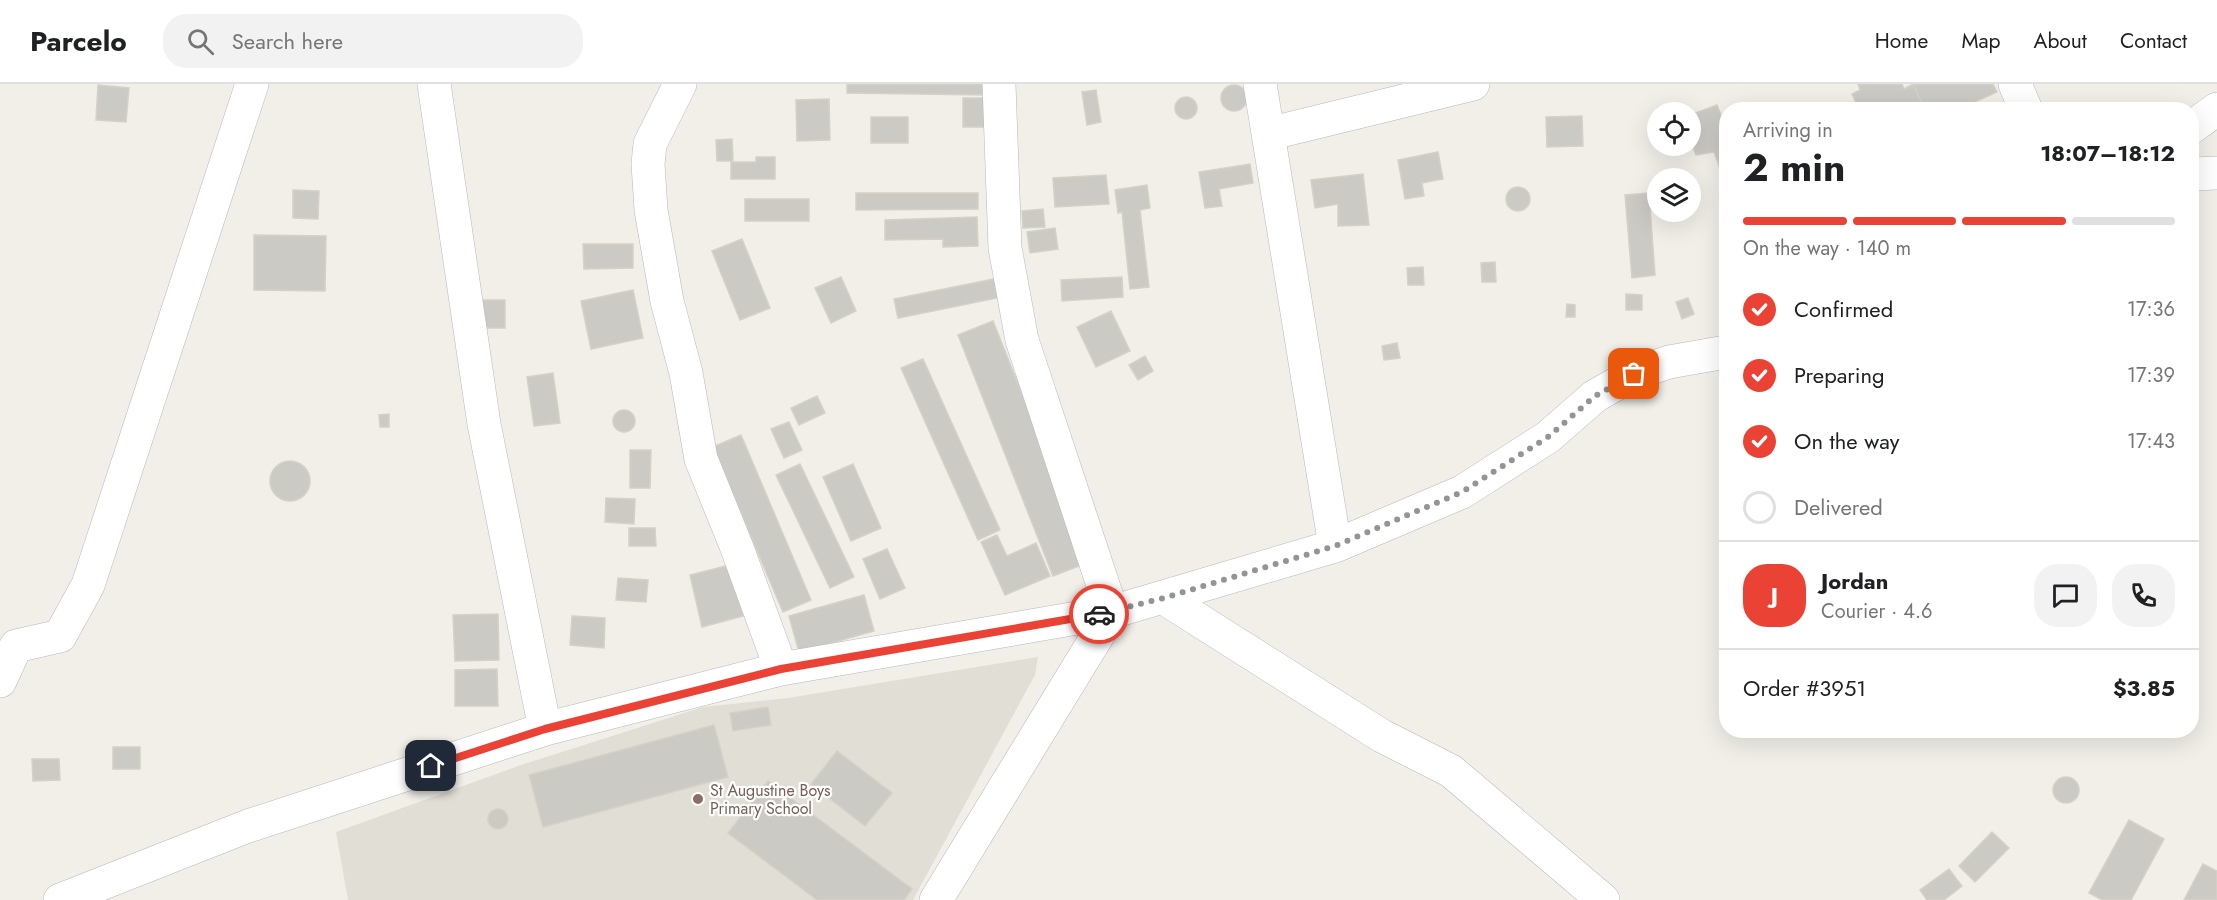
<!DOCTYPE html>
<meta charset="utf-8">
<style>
:root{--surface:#fff;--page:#f2f2f2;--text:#202124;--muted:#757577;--line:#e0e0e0;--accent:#ea4335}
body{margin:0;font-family:Jost,sans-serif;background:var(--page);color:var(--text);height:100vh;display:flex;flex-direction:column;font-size:22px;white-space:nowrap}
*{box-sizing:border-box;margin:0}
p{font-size:20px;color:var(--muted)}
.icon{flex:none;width:33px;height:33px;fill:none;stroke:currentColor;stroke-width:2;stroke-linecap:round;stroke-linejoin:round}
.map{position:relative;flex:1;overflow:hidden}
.sheet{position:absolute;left:1719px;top:18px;width:480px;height:636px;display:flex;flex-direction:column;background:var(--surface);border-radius:24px;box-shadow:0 6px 24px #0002}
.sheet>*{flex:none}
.buttons{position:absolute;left:1647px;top:18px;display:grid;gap:12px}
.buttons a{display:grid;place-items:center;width:54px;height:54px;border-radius:50%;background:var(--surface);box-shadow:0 6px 24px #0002;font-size:30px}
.pin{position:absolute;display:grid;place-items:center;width:51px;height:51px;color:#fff;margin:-26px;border-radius:12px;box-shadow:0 3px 9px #0006}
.courier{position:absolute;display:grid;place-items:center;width:60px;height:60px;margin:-30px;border:4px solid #ea4335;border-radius:50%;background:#fff;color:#222;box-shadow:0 2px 8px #0007}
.summary em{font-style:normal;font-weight:700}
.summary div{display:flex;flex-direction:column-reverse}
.summary{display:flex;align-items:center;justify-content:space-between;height:102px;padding:0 24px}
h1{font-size:39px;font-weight:700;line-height:45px}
.bar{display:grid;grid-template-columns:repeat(4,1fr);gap:9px 6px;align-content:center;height:72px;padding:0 24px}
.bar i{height:8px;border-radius:4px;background:var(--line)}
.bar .on{background:var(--accent)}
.bar p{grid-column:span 4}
.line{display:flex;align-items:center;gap:15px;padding:0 24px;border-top:2px solid var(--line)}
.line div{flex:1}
.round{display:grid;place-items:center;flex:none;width:63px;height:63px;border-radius:24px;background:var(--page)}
ol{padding:0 24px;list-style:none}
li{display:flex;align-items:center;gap:18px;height:66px}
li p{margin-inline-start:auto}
li .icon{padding:6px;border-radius:50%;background:var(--accent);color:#fff;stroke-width:4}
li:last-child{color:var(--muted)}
li i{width:33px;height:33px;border:3px solid var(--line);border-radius:50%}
header{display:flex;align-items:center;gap:36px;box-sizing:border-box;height:84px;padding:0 30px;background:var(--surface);border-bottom:2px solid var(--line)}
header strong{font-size:28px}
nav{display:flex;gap:33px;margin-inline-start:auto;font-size:21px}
.search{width:420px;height:54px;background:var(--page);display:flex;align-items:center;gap:15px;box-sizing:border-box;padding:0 21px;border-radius:24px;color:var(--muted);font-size:22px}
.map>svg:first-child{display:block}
</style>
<header>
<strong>Parcelo</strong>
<div class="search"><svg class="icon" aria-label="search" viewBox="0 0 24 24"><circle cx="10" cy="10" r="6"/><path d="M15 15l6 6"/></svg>Search here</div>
<nav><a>Home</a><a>Map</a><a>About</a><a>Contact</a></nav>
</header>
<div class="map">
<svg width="2217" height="816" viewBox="0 0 2217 816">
<rect width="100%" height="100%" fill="#f1efe8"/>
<path fill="#e1ded6" d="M 1038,573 L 1035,591 L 913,816 L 348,816 L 336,748 L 518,682 L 703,623 L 788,614 Z"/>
<path fill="#cccac5" stroke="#d6d1c6" stroke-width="1.5" d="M 847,0 L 985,0 L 985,11 L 847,9 Z
M 1858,0 L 1902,0 L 1904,5 L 1913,0 L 1922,20 L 1909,26 L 1859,26 L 1852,10 L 1860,6 Z
M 1913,0 L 1993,0 L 1997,8 L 1957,26 L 1925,26 Z
M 98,1 L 129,4 L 126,38 L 96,36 Z
M1221 14a13 13 0 1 1 26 0a13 13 0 1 1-26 0Z
M 1096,6 L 1101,38 L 1087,41 L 1082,8 Z
M1175 24a11 11 0 1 1 22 0a11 11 0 1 1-22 0Z
M 963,14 L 985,14 L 985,43 L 963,43 Z
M 829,15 L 830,56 L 797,57 L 796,16 Z
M 1717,21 L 1726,44 L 1726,100 L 1714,68 L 1696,71 L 1690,55 L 1690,31 Z
M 1582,32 L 1583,62 L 1547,63 L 1546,33 Z
M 871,33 L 908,33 L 908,59 L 871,59 Z
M 732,55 L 733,77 L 717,77 L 716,56 Z
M 1438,68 L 1443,95 L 1422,99 L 1424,112 L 1405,115 L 1398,76 Z
M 756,73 L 775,73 L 775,95 L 731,95 L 731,78 L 756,78 Z
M 1250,80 L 1253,99 L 1219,105 L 1222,122 L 1205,124 L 1199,88 Z
M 1363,90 L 1369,141 L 1338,142 L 1338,120 L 1315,124 L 1311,96 Z
M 1106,91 L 1109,120 L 1055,123 L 1053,94 Z
M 1147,101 L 1150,124 L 1140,126 L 1149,203 L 1130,205 L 1122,128 L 1118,129 L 1115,106 Z
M1506 115a12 12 0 1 1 24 0a12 12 0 1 1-24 0Z
M 293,106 L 319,107 L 318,135 L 293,134 Z
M 856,109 L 978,109 L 978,125 L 856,126 Z
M 1649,109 L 1655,191 L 1632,194 L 1625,111 Z
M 745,115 L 809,115 L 809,137 L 745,137 Z
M 1043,125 L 1045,143 L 1023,144 L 1022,127 Z
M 977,133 L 978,162 L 943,163 L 943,155 L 885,156 L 885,136 Z
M 1055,144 L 1058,165 L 1030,169 L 1027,148 Z
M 254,151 L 326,152 L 325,207 L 254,206 Z
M 742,155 L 770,224 L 740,236 L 712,167 Z
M 583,160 L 633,160 L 633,184 L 584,185 Z
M 1495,178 L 1496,198 L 1482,198 L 1481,179 Z
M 1423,183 L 1424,201 L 1408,201 L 1407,184 Z
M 841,193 L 856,227 L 831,239 L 815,204 Z
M 1122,193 L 1123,213 L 1062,217 L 1061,196 Z
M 999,194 L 1002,213 L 898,234 L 894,215 Z
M 633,206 L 643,254 L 591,265 L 581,217 Z
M 1626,210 L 1642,211 L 1642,226 L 1626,226 Z
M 1688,214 L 1694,230 L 1682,235 L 1676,218 Z
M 480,216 L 505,216 L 505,244 L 480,244 Z
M 1567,220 L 1575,221 L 1575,233 L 1566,233 Z
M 1111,227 L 1130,267 L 1096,283 L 1077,243 Z
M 993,237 L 1089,478 L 1053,492 L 958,251 Z
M 1397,259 L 1400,274 L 1384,276 L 1382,262 Z
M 1145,272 L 1153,287 L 1138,296 L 1129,281 Z
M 923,275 L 1000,446 L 978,456 L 901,284 Z
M 553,289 L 560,339 L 534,342 L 527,293 Z
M 817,312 L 825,329 L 799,341 L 791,324 Z
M613 337a11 11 0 1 1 22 0a11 11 0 1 1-22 0Z
M 389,330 L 389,343 L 380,343 L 379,331 Z
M 789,338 L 802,366 L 784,374 L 771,345 Z
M 741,351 L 811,516 L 783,528 L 713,363 Z
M 630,366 L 651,366 L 650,404 L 630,404 Z
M270 397a20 20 0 1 1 40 0a20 20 0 1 1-40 0Z
M 800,380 L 854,493 L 830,504 L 776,391 Z
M 853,380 L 881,444 L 851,457 L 823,393 Z
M 606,414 L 635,415 L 634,440 L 605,438 Z
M 629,444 L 655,444 L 656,462 L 629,462 Z
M 997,451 L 1007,472 L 1036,459 L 1050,492 L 1005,511 L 981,458 Z
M 887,465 L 905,504 L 880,515 L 863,475 Z
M 730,481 L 743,532 L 702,543 L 690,491 Z
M 618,494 L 648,496 L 646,518 L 616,516 Z
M 864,511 L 874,547 L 799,568 L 789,532 Z
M 498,530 L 499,576 L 455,577 L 453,531 Z
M 572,532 L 605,534 L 604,564 L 570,561 Z
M 497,585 L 498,622 L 455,622 L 455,586 Z
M 768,623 L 771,641 L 733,647 L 730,629 Z
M 714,641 L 728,693 L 543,743 L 529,691 Z
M 113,663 L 140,663 L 140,685 L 113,685 Z
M 837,667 L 892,709 L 865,742 L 811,700 Z
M 32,675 L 59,675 L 60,696 L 33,697 Z
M2053 706a13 13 0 1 1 26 0a13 13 0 1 1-26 0Z
M 768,697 L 912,805 L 904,816 L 817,816 L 728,749 Z
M488 735a10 10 0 1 1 20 0a10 10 0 1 1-20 0Z
M 2129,736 L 2164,755 L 2131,816 L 2102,816 L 2089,809 Z
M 1992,748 L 2009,764 L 1975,798 L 1959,782 Z
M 2203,780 L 2217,787 L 2217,816 L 2184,816 Z
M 1949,785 L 1962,802 L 1944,816 L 1927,816 L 1920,806 Z"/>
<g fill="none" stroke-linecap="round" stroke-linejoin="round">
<g stroke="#b5b8bc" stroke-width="34">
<path id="minor" d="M 434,0 L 484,340 L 545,645
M 680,0 L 650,60 L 648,80 L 651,126 L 667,217 L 686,289 L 701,375 L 737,464 L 781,585
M 1260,0 L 1335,462
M 2015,0 L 2026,26
M 2192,43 L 2217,25
M 1268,50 L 1473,0
M 2192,90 L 2217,89
M 1164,514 L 1382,652 L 1451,687 L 1603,816
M 0,597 L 16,562 L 60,552 L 88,501 L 252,0
M 60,816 L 248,742 L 545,645 L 781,585 L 1112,528 L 1335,462 L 1462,408 L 1548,353 L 1595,312 L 1634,290 L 1669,278 L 1726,268
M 936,816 L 1112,528 L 1022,256 L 1005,164 L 999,0"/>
</g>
<use href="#minor" stroke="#fff" stroke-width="33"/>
</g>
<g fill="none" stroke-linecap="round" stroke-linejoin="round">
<path stroke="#929495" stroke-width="6" stroke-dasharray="0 10.8" d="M 1099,530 L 1164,514 L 1335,462 L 1462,408 L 1548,353 L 1595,312 L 1634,290"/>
<path stroke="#ea4335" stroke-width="8" d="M 431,682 L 545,645 L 781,585 L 1099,530"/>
</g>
<circle fill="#8d6e63" stroke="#fff" stroke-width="2" cx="698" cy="715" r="6"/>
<g text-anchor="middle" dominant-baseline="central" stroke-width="4.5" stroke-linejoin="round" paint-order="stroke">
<g font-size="16" fill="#785e54" stroke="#fff" text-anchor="start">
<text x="710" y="706">St Augustine Boys<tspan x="710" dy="18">Primary School</tspan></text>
</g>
</g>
</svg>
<div class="buttons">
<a><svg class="icon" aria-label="locate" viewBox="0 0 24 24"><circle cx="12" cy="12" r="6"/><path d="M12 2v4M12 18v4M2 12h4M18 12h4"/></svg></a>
<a><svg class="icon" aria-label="layers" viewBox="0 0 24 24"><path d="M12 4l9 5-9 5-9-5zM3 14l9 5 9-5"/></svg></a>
</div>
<div class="pin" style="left:1634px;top:290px;background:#ea580c"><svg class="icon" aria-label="bag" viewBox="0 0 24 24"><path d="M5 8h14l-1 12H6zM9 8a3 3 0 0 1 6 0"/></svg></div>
<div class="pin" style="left:431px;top:682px;background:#1f2937"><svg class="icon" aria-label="home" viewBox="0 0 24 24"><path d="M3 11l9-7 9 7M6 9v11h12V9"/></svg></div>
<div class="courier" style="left:1099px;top:530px"><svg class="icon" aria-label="car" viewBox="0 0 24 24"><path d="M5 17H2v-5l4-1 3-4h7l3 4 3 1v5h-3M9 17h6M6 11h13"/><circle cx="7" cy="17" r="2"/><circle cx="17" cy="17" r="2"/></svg></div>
<section class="sheet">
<div class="summary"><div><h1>2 min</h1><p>Arriving in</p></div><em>18:07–18:12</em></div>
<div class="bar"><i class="on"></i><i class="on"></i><i class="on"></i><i></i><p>On the way · 140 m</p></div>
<ol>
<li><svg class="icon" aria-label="check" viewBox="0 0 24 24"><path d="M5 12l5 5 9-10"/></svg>Confirmed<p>17:36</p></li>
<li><svg class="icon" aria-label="check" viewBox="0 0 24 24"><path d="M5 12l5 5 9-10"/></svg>Preparing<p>17:39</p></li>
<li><svg class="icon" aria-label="check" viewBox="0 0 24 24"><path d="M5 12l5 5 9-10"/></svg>On the way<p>17:43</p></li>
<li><i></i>Delivered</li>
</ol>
<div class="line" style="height:108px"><b class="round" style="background:var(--accent);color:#fff">J</b><div><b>Jordan</b><p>Courier · 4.6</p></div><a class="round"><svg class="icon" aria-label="chat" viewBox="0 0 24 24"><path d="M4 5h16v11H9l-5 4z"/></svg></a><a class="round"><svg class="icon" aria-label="phone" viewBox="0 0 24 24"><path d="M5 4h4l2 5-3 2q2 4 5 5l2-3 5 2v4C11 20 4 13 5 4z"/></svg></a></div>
<div class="line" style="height:78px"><div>Order #3951</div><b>$3.85</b></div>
</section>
</div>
